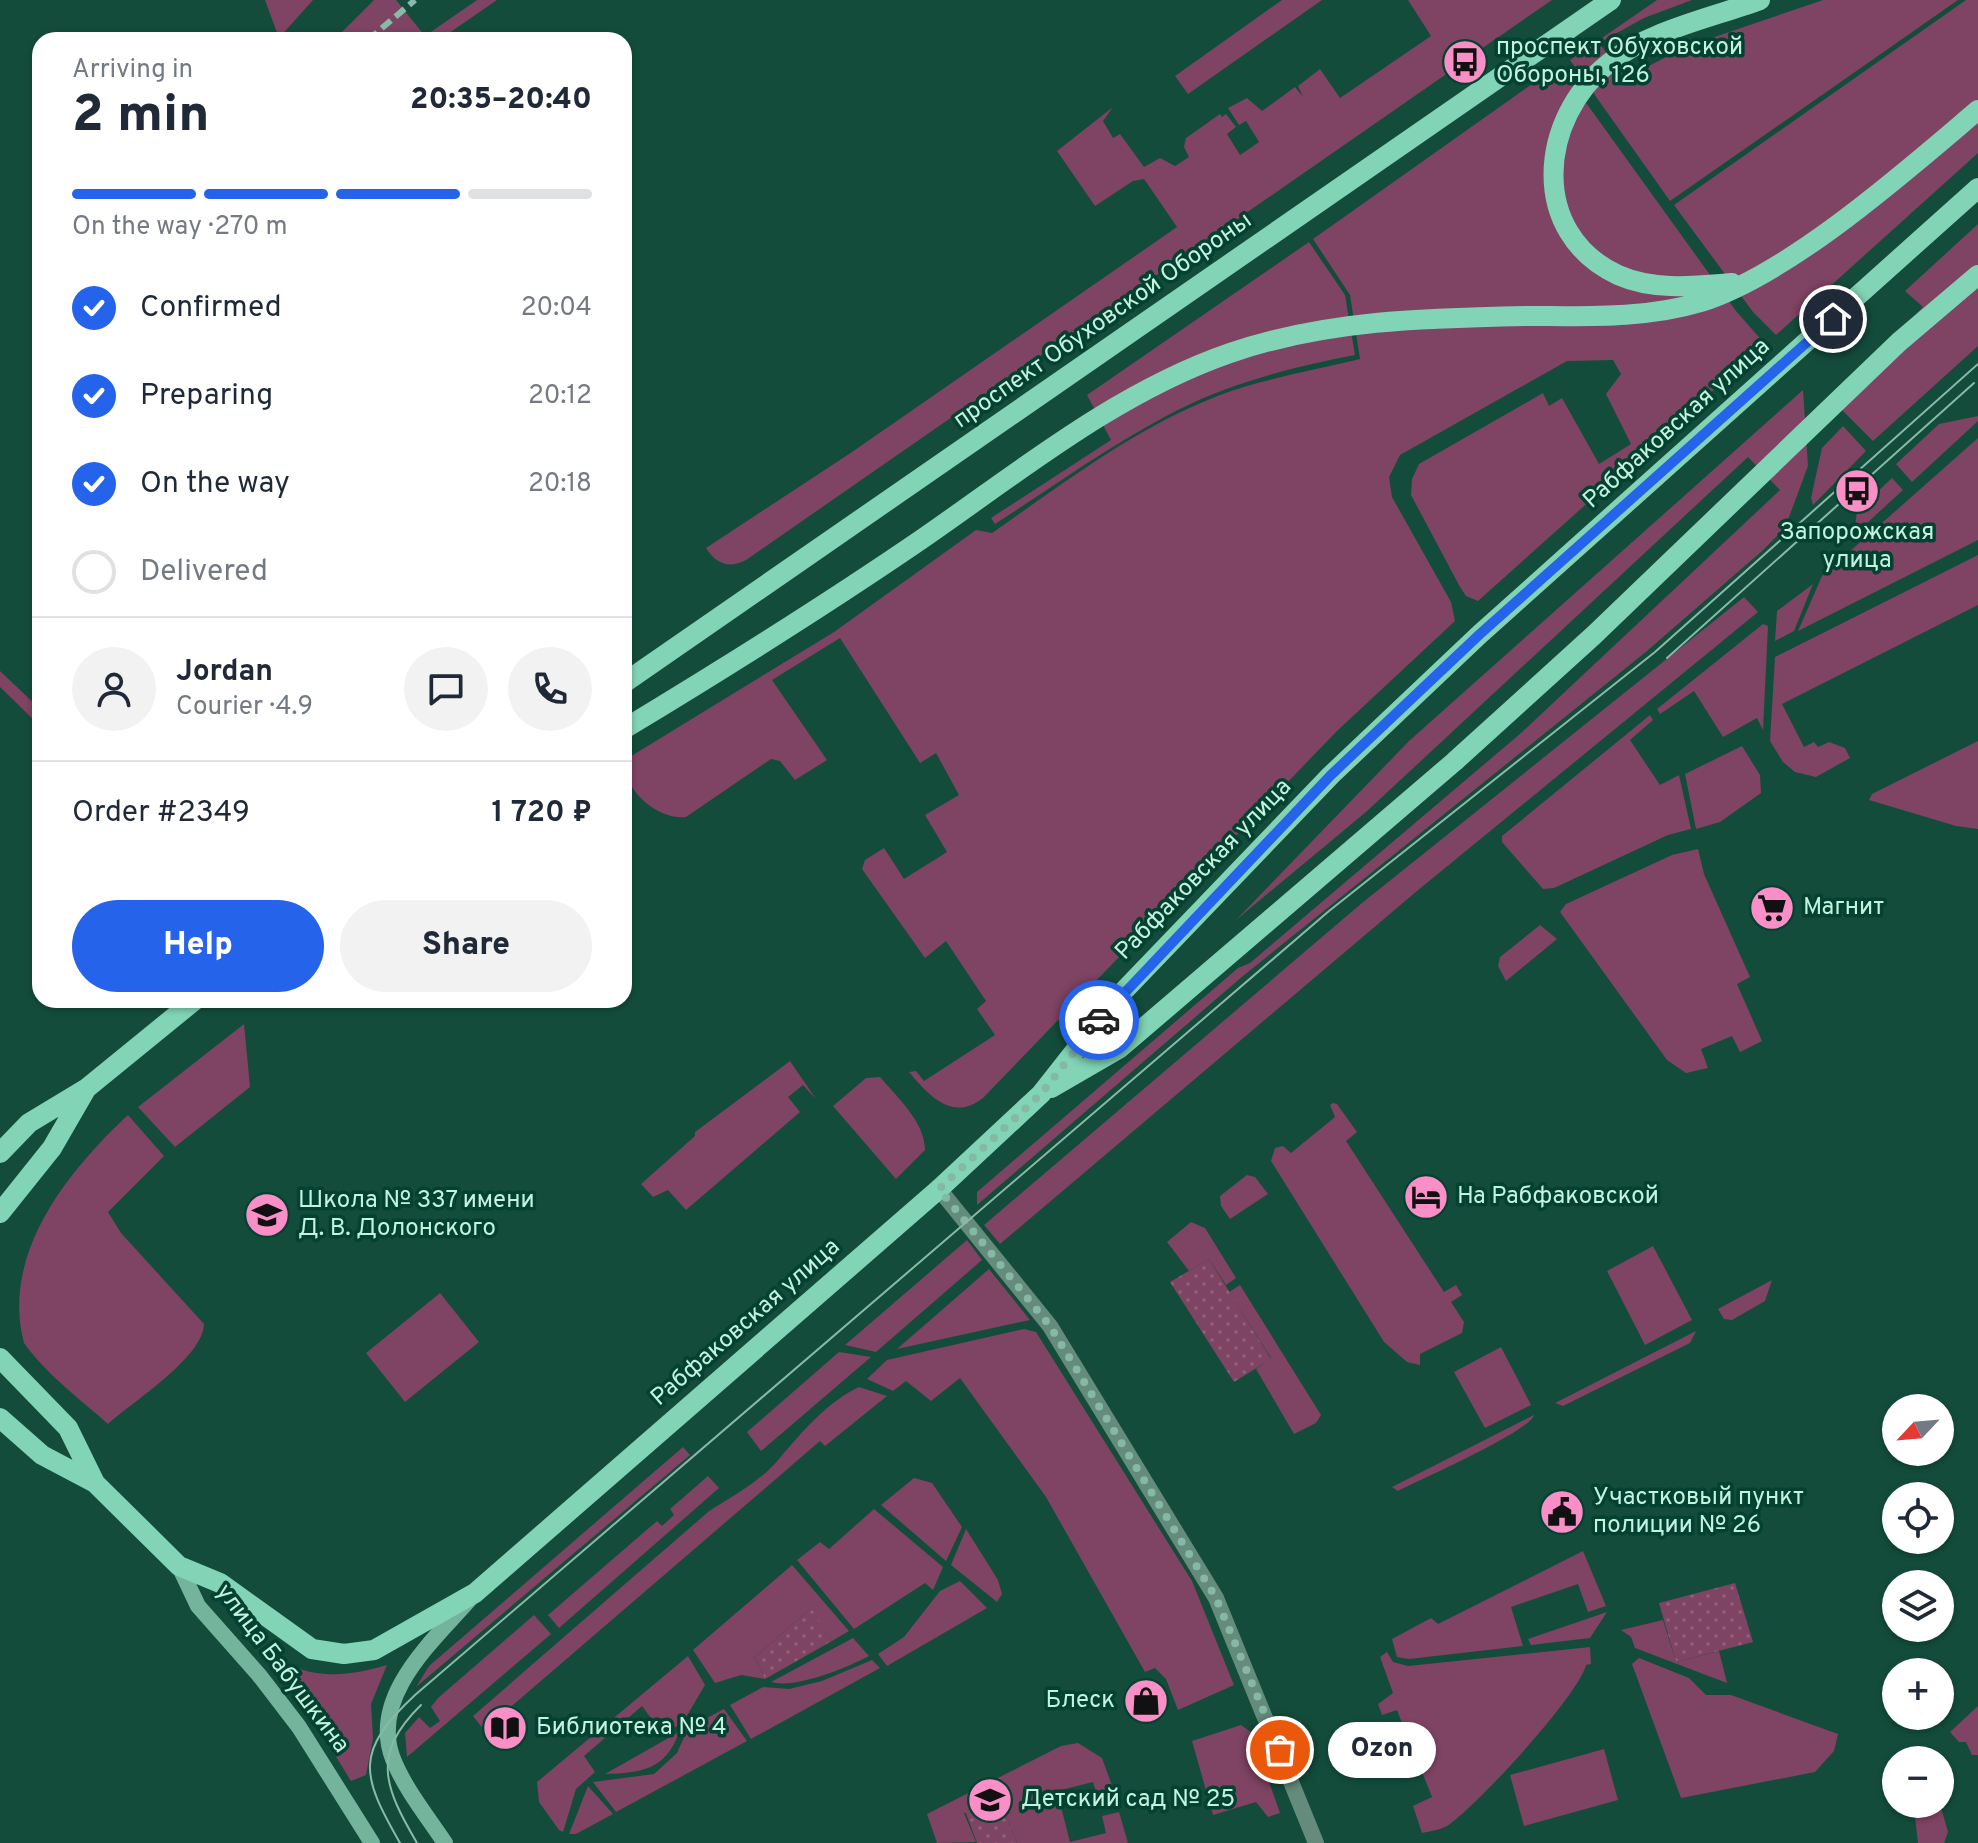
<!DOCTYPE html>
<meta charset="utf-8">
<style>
:root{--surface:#fff;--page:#f2f2f3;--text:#1f2937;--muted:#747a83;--line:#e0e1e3;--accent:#2563eb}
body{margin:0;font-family:Overpass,sans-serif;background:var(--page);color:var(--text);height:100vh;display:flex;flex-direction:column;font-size:30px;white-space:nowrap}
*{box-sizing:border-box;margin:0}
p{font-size:26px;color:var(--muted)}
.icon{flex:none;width:44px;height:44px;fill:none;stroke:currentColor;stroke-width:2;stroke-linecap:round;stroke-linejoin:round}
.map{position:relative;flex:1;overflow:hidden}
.sheet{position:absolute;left:32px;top:32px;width:600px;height:976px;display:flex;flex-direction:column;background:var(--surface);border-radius:24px;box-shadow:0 2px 6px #0004}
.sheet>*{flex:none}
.needle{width:52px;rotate:244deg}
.buttons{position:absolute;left:1882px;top:1394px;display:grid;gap:16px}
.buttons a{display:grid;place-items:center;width:72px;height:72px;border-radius:50%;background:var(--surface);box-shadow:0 2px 6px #0004;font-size:40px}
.pin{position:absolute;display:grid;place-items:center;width:68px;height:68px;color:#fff;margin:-34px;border:4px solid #fff;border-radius:50%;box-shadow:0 2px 8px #0007}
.courier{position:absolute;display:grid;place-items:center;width:80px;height:80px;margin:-40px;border:6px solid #2563eb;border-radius:50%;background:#fff;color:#222;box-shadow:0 2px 10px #0007}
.bubble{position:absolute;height:56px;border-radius:28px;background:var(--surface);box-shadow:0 2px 6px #0004;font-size:26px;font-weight:800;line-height:56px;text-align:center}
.head em{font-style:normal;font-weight:800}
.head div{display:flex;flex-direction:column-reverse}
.head{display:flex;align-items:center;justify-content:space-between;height:136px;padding:0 40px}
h1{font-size:52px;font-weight:800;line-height:60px}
.bar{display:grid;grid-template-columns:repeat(4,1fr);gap:12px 8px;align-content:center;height:96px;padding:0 40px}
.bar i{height:10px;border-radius:6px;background:var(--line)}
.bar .current{background:var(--accent)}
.bar p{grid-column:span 4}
.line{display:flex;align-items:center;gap:20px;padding:0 40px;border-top:2px solid var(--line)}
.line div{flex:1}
.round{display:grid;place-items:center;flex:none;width:84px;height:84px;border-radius:42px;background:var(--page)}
ol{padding:0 40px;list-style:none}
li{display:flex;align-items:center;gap:24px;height:88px}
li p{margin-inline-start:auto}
li .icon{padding:8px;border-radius:50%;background:var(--accent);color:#fff;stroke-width:4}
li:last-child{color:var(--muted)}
li i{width:44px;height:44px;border:4px solid var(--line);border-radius:50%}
.action{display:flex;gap:16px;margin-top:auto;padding:16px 40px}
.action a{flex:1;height:92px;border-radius:48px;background:var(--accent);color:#fff;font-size:32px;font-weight:800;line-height:92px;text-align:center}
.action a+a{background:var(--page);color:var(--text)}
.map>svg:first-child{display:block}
</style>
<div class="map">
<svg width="1978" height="1843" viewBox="0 0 1978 1843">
<defs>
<pattern id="park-dots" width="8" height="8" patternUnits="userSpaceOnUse" patternTransform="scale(2)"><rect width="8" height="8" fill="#7f4363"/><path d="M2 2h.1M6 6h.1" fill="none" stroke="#905f79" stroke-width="1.8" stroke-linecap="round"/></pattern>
</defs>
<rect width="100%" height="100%" fill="#134c3a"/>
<path fill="#7f4363" d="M 265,0 L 313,0 L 279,38 Z
M 374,0 L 396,0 L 425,36 L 477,0 L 497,0 L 439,40 L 334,40 Z
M 1282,0 L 1322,0 L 1188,94 L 1175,76 Z
M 1408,0 L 1552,0 L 1471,56 L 1469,53 L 1453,64 L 1455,68 L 746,560 C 729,569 716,564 706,548 L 852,452 L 1177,227 L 1144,179 L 1133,181 L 1095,206 L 1057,151 L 1113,107 L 1103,121 L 1113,138 L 1120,134 L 1144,167 L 1160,158 L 1175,166 L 1189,157 L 1184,147 L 1186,138 L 1220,114 L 1222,117 L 1226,114 L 1236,127 L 1227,134 L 1240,155 L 1259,142 L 1246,121 L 1239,125 L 1228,108 L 1247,98 L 1262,111 L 1295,87 L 1303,97 L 1298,86 L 1320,69 L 1340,98 L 1431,36 Z
M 1657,0 L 1692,0 L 1644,18 L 1599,43 L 1625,78 L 1688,46 L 1823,0 L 1958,0 L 1670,201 L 1570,60 Z
M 1966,0 L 1978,0 L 1978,153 L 1776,335 L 1753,312 L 1674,205 Z
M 1556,67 L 1561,68 L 1736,311 L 1765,344 L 1478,601 L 1466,596 L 1460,587 L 1411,495 L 1412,479 L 1419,464 L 1543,393 L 1549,406 L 1562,398 L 1599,464 L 1631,444 L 1606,394 L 1621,374 L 1613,360 L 1567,361 L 1400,455 L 1389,477 L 1392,497 L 1451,602 L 1455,621 L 1337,731 L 983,1098 C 953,1122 929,1096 909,1072 L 916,1071 L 924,1081 L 995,1035 L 977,1009 L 986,1001 L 946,941 L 925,958 L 862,869 L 865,860 L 884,848 L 904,879 L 947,852 L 925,815 L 959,795 L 936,753 L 920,763 L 840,638 L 772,680 L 827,760 L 795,780 L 780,761 L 771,759 L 686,817 C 660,821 617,788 628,758 L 834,632 L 976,530 L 992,533 C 1071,478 1153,414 1247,386 C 1284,375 1322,368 1360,359 L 1350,295 L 1313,239 Z
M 1978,224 L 1978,346 L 1873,441 L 1830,398 L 1923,307 L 1905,291 Z
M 1309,242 L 1345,295 L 1355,355 C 1302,365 1250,378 1201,399 C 1128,432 1062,481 995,524 L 991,518 L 1111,440 L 1087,395 Z
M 1803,390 L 1808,466 L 1785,528 L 1762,551 L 1647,651 L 1243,976 L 977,1205 L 977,1192 L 1238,968 L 1250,963 L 1521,733 L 1780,490 L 1748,457 L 1366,812 L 1236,920 L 1409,741 Z
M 1978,416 L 1978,421 L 1912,482 L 1896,464 L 1939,424 Z
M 1843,426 L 1866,451 L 1813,505 L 1811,498 L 1822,448 Z
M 1978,438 L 1978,540 L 1798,631 L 1822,576 Z
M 1892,478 L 1903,490 L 1854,535 L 1857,511 Z
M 1978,555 L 1978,605 L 1782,704 L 1804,747 L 1814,742 L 1818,747 L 1829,742 L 1845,748 L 1850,758 L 1816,777 L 1795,772 L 1783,762 L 1770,741 L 1775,657 Z
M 1813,584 L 1794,631 L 1775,641 L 1777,611 Z
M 1744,597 L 1758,612 L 1417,891 L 1000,1244 L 984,1225 L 1362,903 Z
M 1763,624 L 1768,626 L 1763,730 L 1757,718 L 1723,737 L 1694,691 L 1660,714 L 1657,709 Z
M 0,671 L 40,709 L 40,726 L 0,687 Z
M 1650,715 L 1653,720 L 1630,740 L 1660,785 L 1679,775 L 1691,829 L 1668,835 L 1554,888 L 1543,889 L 1502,842 L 1502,836 Z
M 1978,741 L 1978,829 L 1956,826 L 1869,800 L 1872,794 Z
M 1742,746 L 1760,775 L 1761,793 L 1720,822 L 1696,829 L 1685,774 Z
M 1698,849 L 1704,874 L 1750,977 L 1737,984 L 1762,1041 L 1740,1052 L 1732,1036 L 1701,1049 L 1708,1068 L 1686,1073 L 1667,1060 L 1560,912 L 1566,904 L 1672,855 Z
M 1540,925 L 1557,939 L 1506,981 L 1498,966 L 1500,957 Z
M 244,1024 L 250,1087 L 175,1147 L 138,1107 Z
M 790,1061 L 816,1099 L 803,1085 L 788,1097 L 800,1112 L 686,1210 L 668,1190 L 653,1197 L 641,1184 L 695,1136 L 695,1132 Z
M 880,1077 C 897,1097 925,1122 925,1150 L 896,1179 L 833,1106 L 866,1078 Z
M 1333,1103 L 1337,1104 L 1357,1132 L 1346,1141 L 1444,1292 L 1456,1285 L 1462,1295 L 1451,1302 L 1464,1322 L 1462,1333 L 1420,1354 L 1420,1365 L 1407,1362 L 1384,1342 L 1271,1161 L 1275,1148 L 1283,1146 L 1291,1153 L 1335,1117 L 1330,1105 Z
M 128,1115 L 164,1156 L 108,1212 L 121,1233 L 204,1324 C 203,1358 132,1402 108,1424 C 80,1399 46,1374 24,1343 C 0,1253 70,1169 128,1115 Z
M 1247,1175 L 1255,1177 L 1268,1194 L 1230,1219 L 1221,1206 L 1220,1196 Z
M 1191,1222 L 1205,1228 L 1236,1278 L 1226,1285 L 1209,1259 L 1189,1271 L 1167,1242 Z
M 967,1240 L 982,1260 L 876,1352 L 845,1345 Z
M 1653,1246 L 1692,1320 L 1645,1345 L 1607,1271 Z
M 989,1269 L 1030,1320 L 897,1349 Z
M 1772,1280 L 1765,1301 L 1732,1320 L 1724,1319 L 1718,1309 Z
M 1240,1285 L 1321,1415 L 1316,1423 L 1294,1434 L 1256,1369 L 1271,1358 L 1229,1292 Z
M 440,1293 L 479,1342 L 405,1402 L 366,1353 Z
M 1024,1329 L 1036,1332 L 1192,1581 L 1234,1685 L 1178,1710 L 1166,1679 L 1155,1668 L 1145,1672 L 1046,1497 L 960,1378 L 931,1401 L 906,1381 L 893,1391 L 867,1379 L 887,1360 Z
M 1696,1331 L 1690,1343 L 1563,1406 L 1555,1403 Z
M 1501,1347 L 1531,1405 L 1485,1428 L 1454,1372 Z
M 839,1352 L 871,1357 L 761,1451 L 747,1432 Z
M 859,1387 L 887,1396 L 825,1446 L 820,1441 L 484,1730 L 473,1716 L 708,1512 C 732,1496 760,1482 779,1459 C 801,1433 827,1402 859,1387 Z
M 1534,1415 C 1532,1430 1418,1481 1398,1491 L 1392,1487 Z
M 683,1447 L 690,1455 L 416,1687 L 429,1666 Z
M 708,1476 L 719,1488 L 559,1628 L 548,1615 L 657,1521 L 662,1526 L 674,1515 L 670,1509 Z
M 914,1478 L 932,1483 L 962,1527 L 946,1561 L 881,1505 Z
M 874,1509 L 943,1567 L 933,1590 L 925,1583 L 854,1629 L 797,1560 L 820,1542 L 829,1549 Z
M 966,1529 L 998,1580 L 1002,1594 L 997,1602 L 951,1565 Z
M 1583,1551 L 1606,1606 L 1588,1612 L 1578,1584 L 1511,1607 L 1523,1646 L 1409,1659 L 1397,1657 L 1392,1639 L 1431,1618 L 1438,1624 Z
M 792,1565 L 849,1631 L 832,1641 L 810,1609 L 755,1657 L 765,1679 L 741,1675 L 715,1683 L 693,1650 Z
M 960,1581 L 987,1608 L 887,1666 L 878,1654 L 904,1637 L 940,1591 Z
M 1607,1612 L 1590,1638 L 1531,1645 L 1528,1639 Z
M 534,1615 L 551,1634 L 407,1757 L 405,1733 L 419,1717 L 430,1728 L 440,1721 L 431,1707 L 438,1698 Z
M 1663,1620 L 1676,1662 L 1719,1651 L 1727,1683 L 1635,1648 L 1631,1637 L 1621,1630 Z
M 853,1638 L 869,1656 C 846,1668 796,1689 771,1682 Z
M 1590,1647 L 1591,1664 L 1586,1665 C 1579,1695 1475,1808 1447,1826 C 1440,1830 1430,1831 1422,1833 L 1413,1806 L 1432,1797 L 1418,1762 L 1401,1768 L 1397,1755 L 1412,1749 L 1397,1710 L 1382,1715 L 1378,1704 L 1393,1693 L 1380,1657 L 1387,1652 L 1393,1662 L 1408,1666 Z
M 268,1653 C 307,1680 343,1678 387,1665 L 371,1704 L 373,1738 L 366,1775 L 351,1781 L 311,1716 L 264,1654 Z
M 688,1656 L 705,1685 L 682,1724 L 662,1733 L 642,1706 L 584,1756 L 595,1772 L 576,1789 L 563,1832 L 559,1830 L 539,1802 L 537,1782 Z
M 1639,1658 L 1689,1678 L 1706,1695 L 1731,1695 L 1838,1734 L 1834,1751 L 1815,1772 L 1681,1798 L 1632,1664 Z
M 872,1660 L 880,1668 L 751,1739 L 730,1705 L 763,1687 L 789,1689 L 822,1681 Z
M 1978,1706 L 1978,1755 L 1972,1755 L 1966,1742 L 1959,1742 L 1950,1732 Z
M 724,1709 L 747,1741 L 616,1812 L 593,1782 L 654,1774 L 677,1753 L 688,1728 Z
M 1241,1725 L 1252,1733 L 1280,1813 L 1268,1817 L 1256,1802 L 1213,1815 L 1192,1741 Z
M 679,1732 C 666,1770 641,1773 605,1774 Z
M 1078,1743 L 1102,1758 L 1114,1791 L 1097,1795 L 1093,1782 L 1057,1791 L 1070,1842 L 1106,1833 L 1102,1816 L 1119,1812 L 1128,1843 L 1017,1843 L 998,1796 L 964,1813 L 976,1842 L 937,1843 L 927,1814 L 1061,1746 Z
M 1604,1749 L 1618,1800 L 1524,1826 L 1510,1775 Z
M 588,1786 L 613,1814 L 576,1834 L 569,1834 Z
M 1926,1804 L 1940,1804 L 1948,1832 L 1944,1843 L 1918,1843 L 1914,1808 Z"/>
<path fill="url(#park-dots)" d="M 1209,1259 L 1271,1359 L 1234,1382 L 1170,1282 Z
M 1735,1583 L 1753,1642 L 1676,1662 L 1659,1603 Z
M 811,1608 L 832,1641 L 765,1679 L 755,1657 Z
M 998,1796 L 1017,1843 L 977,1843 L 964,1808 Z"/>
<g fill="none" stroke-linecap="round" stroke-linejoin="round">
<path stroke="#648b7c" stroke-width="16" d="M 939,1189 L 1050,1326 L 1216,1598 L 1316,1843"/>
<path stroke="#75b49c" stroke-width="16" d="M 179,1566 L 198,1606 L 259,1675 L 299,1727 L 372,1843
M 445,1843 C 427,1816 405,1789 393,1759 C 369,1697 432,1642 469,1600"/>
<path stroke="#81d4b5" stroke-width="20" d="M 1732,283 C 1695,286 1654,291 1618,275 C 1528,233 1539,118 1609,63 C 1650,30 1711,18 1760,0
M 624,683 L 1611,0
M 624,729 C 725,668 824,606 922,539 C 1019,472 1117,392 1230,353 C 1326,320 1425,318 1526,316 C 1584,316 1645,319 1701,302 C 1790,274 1906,171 1978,110
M 1051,1088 L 1120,1048 L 1454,762 L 1594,635 L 1899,342 L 1978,275
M 0,1153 L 29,1123 L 87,1088 L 195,1000
M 0,1213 L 52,1148 L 85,1091
M 0,1358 L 68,1428 L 95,1483
M 0,1418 L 42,1455 L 95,1483 L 179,1566 L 220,1583 L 312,1649 L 344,1654 L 374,1650 L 475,1593 L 939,1189 L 1041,1094 L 1115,1000 L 1331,775 L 1480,634 L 1978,188"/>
<path stroke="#88baa8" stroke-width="2" d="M 1667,658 L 1974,383
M 400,1843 C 361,1775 354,1752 415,1695 L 1329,911 L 1655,652 L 1978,364
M 417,1843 C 385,1788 370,1755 421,1705"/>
<path stroke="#88baa8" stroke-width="6" stroke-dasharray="12 6" stroke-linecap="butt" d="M 368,40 L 415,0"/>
</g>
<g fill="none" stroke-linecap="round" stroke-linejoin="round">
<path stroke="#85b8a5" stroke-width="8" stroke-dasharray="0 14.4" d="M 1099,1020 L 1041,1094 L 939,1189 L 1050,1326 L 1216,1598 L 1280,1750"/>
<path stroke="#2563eb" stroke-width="10" d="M 1099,1020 L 1331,775 L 1480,634 L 1833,319"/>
</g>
<defs>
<g id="bus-disc" transform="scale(2.3)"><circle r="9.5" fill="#fa8fc7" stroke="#034130"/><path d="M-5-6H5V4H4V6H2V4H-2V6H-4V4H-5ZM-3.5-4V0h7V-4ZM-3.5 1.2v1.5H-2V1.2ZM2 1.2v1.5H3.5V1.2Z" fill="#111"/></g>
<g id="supermarket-disc" transform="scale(2.3)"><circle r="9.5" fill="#fa8fc7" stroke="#034130"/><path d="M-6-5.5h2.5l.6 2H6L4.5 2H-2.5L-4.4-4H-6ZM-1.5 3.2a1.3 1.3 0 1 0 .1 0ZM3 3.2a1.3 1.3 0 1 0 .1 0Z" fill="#111"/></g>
<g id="hotel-disc" transform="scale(2.3)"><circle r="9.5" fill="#fa8fc7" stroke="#034130"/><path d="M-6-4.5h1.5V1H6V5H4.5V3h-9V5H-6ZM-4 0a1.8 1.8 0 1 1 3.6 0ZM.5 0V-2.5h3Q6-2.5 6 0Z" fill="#111"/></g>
<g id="school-disc" transform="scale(2.3)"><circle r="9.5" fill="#fa8fc7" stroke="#034130"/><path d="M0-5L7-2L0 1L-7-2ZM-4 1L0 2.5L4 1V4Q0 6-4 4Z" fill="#111"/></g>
<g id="civic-disc" transform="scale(2.3)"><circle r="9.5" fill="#fa8fc7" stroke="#034130"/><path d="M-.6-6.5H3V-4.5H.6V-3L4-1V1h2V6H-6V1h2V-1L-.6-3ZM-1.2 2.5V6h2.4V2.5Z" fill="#111"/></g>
<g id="shop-disc" transform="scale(2.3)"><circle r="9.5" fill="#fa8fc7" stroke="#034130"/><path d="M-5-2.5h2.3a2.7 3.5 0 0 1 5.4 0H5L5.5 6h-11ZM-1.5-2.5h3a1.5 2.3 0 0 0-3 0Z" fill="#111"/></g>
<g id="library-disc" transform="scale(2.3)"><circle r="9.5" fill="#fa8fc7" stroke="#034130"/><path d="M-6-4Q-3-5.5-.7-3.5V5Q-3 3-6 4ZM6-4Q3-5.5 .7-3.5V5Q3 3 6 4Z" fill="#111"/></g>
</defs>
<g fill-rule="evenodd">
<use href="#bus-disc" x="1465" y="62"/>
<use href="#bus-disc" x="1857" y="491"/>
<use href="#supermarket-disc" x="1772" y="908"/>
<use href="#hotel-disc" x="1426" y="1197"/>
<use href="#school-disc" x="267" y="1215"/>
<use href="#civic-disc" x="1562" y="1512"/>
<use href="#shop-disc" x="1146" y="1701"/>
<use href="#library-disc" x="505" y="1728"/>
<use href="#school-disc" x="990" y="1800"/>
</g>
<g text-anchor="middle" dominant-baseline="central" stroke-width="7" stroke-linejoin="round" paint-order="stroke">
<g font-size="24" fill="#c3f2df" stroke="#034130" text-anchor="start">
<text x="1496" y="48">проспект Обуховской<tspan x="1496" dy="28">Обороны, 126</tspan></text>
<text x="1857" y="533" text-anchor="middle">Запорожская<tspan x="1857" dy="28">улица</tspan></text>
<text x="1803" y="908">Магнит</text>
<text x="1457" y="1197">На Рабфаковской</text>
<text x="298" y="1201">Школа № 337 имени<tspan x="298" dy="28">Д. В. Долонского</tspan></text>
<text x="1593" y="1498">Участковый пункт<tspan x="1593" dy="28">полиции № 26</tspan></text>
<text x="1115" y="1701" text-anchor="end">Блеск</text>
<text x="536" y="1728">Библиотека № 4</text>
<text x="1021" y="1800">Детский сад № 25</text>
</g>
<g font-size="24" fill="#c3f2df" stroke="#034130">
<text transform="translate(1103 321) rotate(-35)">проспект Обуховской Обороны</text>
<text transform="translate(1677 424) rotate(-42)">Рабфаковская улица</text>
<text transform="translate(1204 870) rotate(-46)">Рабфаковская улица</text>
<text transform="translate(746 1323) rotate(-41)">Рабфаковская улица</text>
<text transform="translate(282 1669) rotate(53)">улица Бабушкина</text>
</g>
</g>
</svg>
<div class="buttons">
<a><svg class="needle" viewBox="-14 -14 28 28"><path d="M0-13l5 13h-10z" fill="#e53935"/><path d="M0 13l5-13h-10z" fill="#747a83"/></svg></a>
<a><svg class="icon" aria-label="locate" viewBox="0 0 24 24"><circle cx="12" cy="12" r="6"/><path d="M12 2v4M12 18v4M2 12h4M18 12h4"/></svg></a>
<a><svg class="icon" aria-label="layers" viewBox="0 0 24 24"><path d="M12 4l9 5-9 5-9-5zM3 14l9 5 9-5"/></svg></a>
<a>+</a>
<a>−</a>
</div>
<div class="pin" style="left:1280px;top:1750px;background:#ea580c"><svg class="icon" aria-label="bag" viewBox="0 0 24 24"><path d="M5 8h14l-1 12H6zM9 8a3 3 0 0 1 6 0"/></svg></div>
<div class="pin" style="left:1833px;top:319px;background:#1f2937"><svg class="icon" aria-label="home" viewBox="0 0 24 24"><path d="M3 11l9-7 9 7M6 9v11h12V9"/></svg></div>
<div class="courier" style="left:1099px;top:1020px"><svg class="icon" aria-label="car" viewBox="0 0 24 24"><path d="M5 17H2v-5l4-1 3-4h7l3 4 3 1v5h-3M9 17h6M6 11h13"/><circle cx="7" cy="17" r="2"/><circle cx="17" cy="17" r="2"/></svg></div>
<div class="bubble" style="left:1328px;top:1722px;width:108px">Ozon</div>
<section class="sheet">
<div class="head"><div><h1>2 min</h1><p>Arriving in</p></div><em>20:35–20:40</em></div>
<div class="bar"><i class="current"></i><i class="current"></i><i class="current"></i><i></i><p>On the way · 270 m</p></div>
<ol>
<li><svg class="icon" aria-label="check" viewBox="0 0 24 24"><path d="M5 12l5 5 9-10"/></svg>Confirmed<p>20:04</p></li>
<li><svg class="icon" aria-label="check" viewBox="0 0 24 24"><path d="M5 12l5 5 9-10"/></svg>Preparing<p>20:12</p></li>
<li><svg class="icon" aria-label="check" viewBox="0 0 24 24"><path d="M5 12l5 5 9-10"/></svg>On the way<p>20:18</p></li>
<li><i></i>Delivered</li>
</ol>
<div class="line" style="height:144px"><a class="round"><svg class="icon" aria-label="person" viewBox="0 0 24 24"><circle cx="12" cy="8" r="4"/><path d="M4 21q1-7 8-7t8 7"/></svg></a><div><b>Jordan</b><p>Courier · 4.9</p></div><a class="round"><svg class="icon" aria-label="chat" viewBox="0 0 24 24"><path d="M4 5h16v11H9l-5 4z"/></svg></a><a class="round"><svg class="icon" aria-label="phone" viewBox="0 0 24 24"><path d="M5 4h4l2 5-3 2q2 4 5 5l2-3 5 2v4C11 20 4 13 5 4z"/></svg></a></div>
<div class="line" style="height:104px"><div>Order #2349</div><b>1 720 ₽</b></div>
<div class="action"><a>Help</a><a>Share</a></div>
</section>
</div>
